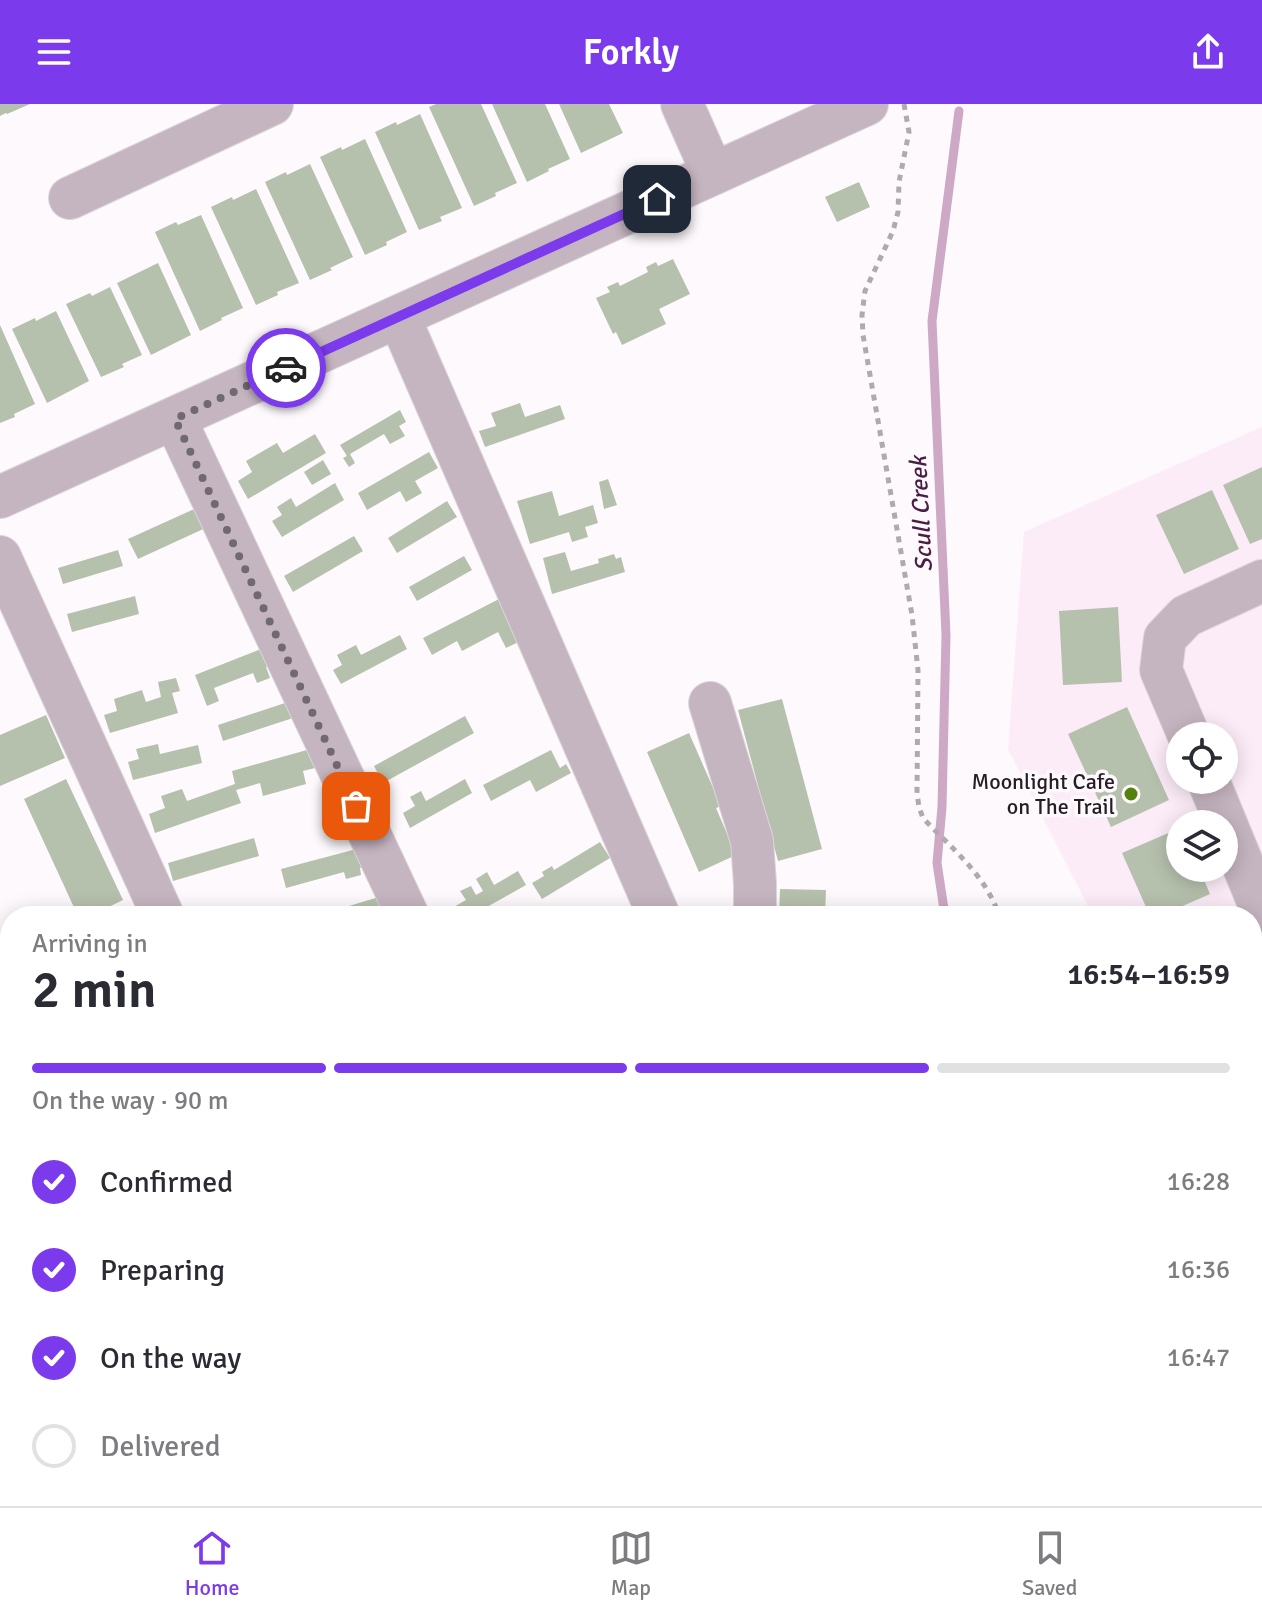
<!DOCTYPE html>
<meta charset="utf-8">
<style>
:root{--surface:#fff;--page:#f7f7f7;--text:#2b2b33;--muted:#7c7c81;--line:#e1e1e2;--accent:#7c3aed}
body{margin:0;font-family:Signika,sans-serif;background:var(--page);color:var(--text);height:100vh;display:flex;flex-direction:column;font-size:30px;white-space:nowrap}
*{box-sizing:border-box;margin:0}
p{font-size:26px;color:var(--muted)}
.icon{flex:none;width:44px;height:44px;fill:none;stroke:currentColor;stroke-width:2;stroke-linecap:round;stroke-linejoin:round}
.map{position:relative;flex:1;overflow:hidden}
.side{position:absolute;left:0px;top:802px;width:1262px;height:600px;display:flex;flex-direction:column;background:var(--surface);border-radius:32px 32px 0 0;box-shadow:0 4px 20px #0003}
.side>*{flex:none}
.controls{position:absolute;left:1166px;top:618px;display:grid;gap:16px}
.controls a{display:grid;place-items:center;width:72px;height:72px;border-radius:50%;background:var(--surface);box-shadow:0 4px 20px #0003;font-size:40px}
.pin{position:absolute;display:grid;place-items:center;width:68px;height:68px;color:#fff;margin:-34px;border-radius:16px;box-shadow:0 4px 12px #0006}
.courier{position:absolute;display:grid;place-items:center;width:80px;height:80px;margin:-40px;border:6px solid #7c3aed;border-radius:50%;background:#fff;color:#222;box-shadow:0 2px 10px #0007}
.headline em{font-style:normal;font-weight:600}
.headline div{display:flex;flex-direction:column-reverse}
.headline{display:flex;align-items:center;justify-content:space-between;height:136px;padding:0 32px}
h1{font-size:52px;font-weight:600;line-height:60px}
.bar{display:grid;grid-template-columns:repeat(4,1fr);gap:12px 8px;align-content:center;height:96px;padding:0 32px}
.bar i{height:10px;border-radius:6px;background:var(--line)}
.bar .current{background:var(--accent)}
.bar p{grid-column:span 4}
ol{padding:0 32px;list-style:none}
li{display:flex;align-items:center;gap:24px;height:88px}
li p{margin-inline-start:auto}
li .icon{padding:8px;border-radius:50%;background:var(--accent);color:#fff;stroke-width:4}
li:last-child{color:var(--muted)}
li i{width:44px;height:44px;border:4px solid var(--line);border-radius:50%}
header{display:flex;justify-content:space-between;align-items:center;height:104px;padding:0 32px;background:var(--accent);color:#fff;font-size:36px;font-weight:600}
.menu{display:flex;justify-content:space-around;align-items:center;height:112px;border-top:2px solid var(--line);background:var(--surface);font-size:22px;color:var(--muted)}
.menu a{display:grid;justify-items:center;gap:4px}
.menu .current{color:var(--accent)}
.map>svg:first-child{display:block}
</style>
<header><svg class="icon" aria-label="menu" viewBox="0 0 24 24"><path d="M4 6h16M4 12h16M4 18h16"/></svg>Forkly<svg class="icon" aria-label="share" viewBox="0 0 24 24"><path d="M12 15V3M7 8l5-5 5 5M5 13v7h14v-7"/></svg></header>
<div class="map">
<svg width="1262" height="1402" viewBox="0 0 1262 1402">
<rect width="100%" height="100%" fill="#fdf9fc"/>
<path fill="#fcecf8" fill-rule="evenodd" d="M 1262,323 L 1262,826 L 1252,831 L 1252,812 L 1093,812 L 1008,645 L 1024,428 ZM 1180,632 L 1224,632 L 1224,676 L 1180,676 ZM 1180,720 L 1224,720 L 1224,764 L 1180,764 Z"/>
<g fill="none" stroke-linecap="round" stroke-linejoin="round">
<path stroke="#cda9c5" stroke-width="9" d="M 945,812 L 937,759 L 942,703 L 946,531 L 932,217 L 959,7
M 980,1402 L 982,1392"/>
</g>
<path fill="#b6c1ad" d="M 0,0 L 30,0 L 7,10 L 6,9 L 0,12 Z
M 436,0 L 481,0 L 517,79 L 495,89 L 496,92 L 474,102 L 429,3 Z
M 492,0 L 545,0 L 570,55 L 548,65 L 549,67 L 527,78 Z
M 559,0 L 609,0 L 623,29 L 581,49 Z
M 420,10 L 462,104 L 440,113 L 442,117 L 419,126 L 375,28 L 396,18 L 397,21 Z
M 365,35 L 407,128 L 386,138 L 387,141 L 365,151 L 320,53 L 341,43 L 342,46 Z
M 310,60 L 353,153 L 330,164 L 332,166 L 310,176 L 265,78 L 286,68 L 287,71 Z
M 859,78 L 870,103 L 837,118 L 825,93 Z
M 256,85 L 299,179 L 277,188 L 278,191 L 256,201 L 211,103 L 232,93 L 233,96 Z
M 201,111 L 243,204 L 221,214 L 222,216 L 200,227 L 155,128 L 176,118 L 178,121 Z
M 673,155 L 690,190 L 659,205 L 666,220 L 622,241 L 616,228 L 613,230 L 596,194 L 610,188 L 607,183 L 618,178 L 620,182 L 648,168 L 646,163 L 656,158 L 658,162 Z
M 158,159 L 191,231 L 151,251 L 117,179 Z
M 110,183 L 142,251 L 122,260 L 124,263 L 101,273 L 66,200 L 90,189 L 92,192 Z
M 56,207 L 89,277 L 47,299 L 12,225 L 35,214 L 36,217 Z
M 0,221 L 35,300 L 14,310 L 15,313 L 0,319 Z
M 520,299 L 525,313 L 560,301 L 565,315 L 485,343 L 479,327 L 496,322 L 491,309 Z
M 400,306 L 406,318 L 399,322 L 405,332 L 390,340 L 384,330 L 350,350 L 355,359 L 349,363 L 343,354 L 347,352 L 340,341 Z
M 315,330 L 326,349 L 248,395 L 238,377 L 252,368 L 246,357 L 277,339 L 283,349 Z
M 429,348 L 438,364 L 415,377 L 422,389 L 406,398 L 400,387 L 367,406 L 358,389 Z
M 323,356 L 331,370 L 312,381 L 304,368 Z
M 1262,363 L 1262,435 L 1250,440 L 1223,381 Z
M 608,375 L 617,401 L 604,405 L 599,378 Z
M 335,379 L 344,396 L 282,433 L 272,417 L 282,411 L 277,403 L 291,394 L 296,403 Z
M 1212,386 L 1239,445 L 1184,470 L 1156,411 Z
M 552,387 L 559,412 L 593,401 L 598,419 L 585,423 L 588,433 L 572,438 L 569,428 L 530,440 L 517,397 Z
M 447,397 L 457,413 L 397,449 L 388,434 Z
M 203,401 L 212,421 L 138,455 L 128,435 Z
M 354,432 L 363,447 L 293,488 L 284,472 Z
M 118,446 L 123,462 L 63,480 L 58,464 Z
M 565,448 L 571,467 L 599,459 L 598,455 L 614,450 L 616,455 L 621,453 L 625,468 L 552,490 L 543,454 Z
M 464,452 L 472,466 L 417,497 L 409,483 Z
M 135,492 L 139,510 L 72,528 L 67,510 Z
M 503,493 L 525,535 L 506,544 L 498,528 L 462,547 L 457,537 L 432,551 L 423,534 Z
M 1118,503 L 1122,578 L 1063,581 L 1059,507 Z
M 400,531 L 407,545 L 341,580 L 333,566 L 342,561 L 337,551 L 356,541 L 361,551 Z
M 266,543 L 273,560 L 266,563 L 270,574 L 257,579 L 253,569 L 214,584 L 219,597 L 207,602 L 195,571 Z
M 176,574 L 180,587 L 172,589 L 178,609 L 110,629 L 104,611 L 117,607 L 114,595 L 142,586 L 146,598 L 161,593 L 158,578 Z
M 782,595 L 822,745 L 778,757 L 738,606 Z
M 291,597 L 296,613 L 223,637 L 218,621 Z
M 1127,603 L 1169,696 L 1111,723 L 1068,630 Z
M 46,611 L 65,654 L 0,682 L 0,631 Z
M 465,612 L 474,629 L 383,679 L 374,662 Z
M 689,629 L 721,702 L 716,704 L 736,751 L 699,768 L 647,648 Z
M 158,640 L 160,650 L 198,641 L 202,659 L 133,676 L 128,658 L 139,655 L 136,645 Z
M 321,642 L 327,661 L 303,667 L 306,680 L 263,692 L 260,679 L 236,686 L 241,699 L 155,729 L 149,710 L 165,704 L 161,692 L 182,685 L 187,697 L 235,680 L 232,667 Z
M 551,646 L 560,664 L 566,660 L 571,669 L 536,688 L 530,676 L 491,697 L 483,681 Z
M 66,675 L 123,796 L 90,812 L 78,812 L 24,695 Z
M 465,675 L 472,689 L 410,724 L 403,709 L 415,702 L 410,693 L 421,687 L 426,697 Z
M 1180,724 L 1180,764 L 1199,764 L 1210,790 L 1160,812 L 1150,812 L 1122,749 Z
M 254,734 L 259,752 L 173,777 L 168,759 Z
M 600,738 L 610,754 L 542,795 L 532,779 L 544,772 L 542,768 L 552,762 L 554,766 Z
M 368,742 L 373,761 L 360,764 L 361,771 L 346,775 L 344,768 L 286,784 L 281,765 Z
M 518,767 L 526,781 L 471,812 L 456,812 L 452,804 L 466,796 L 460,787 L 471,782 L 476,791 L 483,787 L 476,775 L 487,768 L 494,781 Z
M 780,785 L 826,786 L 825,812 L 779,812 Z
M 382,792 L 387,810 L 379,812 L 316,812 Z
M 1252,888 L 1262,910 L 1262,937 L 1252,942 Z
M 3,1275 L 10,1290 L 10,1316 L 0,1321 L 0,1276 Z
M 10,1365 L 10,1392 L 23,1392 L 0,1402 L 0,1370 Z
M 230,1392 L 268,1392 L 272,1401 L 234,1402 Z
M 694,1392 L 758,1392 L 735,1402 L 699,1402 Z"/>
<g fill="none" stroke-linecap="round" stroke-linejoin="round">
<g stroke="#dad6d9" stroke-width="44">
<path id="minor" d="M 682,0 L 713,70
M 70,94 L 272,0
M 399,213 L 659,812
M 175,315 L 408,812
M 0,393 L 867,0
M 0,453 L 163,812
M 710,599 L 752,737 L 755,780 L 755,812
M 1189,632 L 1161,566 L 1165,534 L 1186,512 L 1262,477
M 1208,676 L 1262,807
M 0,1118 L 10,1140
M 0,1209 L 10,1205
M 1252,1231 L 1262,1252
M 125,1392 L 129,1402"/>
</g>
<path stroke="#afaaae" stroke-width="5" stroke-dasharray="6 6" stroke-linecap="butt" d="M 904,0 L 909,28 L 899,78 L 898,108 L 893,127 L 865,187 L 862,211 L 863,231 L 912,511 L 918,566 L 917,689 L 919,703 L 923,714 C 951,744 987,772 999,812
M 1032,1402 L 1033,1392"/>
<use href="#minor" stroke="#c5b5c1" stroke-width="42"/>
</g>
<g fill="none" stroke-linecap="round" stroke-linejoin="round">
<path stroke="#706a6f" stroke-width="8" stroke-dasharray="0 14.4" d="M 286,264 L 175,315 L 356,702"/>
<path stroke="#7c3aed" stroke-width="10" d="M 286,264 L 657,95"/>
</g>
<circle fill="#54820e" stroke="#fdf9fc" stroke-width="3" cx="1131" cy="690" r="8"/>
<g text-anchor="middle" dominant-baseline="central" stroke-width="7" stroke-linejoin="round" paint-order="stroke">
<g font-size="22" fill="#241d23" stroke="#fdf9fc" text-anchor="end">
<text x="1115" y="677">Moonlight Cafe<tspan x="1115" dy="25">on The Trail</tspan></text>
</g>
<g font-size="24" font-style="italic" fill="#4a1e44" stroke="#fdf9fc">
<text transform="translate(921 410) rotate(-93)">Scull Creek</text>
</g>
</g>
</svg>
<div class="controls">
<a><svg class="icon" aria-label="locate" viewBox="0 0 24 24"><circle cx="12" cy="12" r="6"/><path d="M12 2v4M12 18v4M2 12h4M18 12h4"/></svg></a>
<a><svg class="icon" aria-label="layers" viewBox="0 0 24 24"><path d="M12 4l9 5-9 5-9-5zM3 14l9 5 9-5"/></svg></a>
</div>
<div class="pin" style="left:356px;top:702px;background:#ea580c"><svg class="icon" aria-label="bag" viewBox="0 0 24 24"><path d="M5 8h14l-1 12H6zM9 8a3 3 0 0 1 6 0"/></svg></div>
<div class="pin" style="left:657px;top:95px;background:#1f2937"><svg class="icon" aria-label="home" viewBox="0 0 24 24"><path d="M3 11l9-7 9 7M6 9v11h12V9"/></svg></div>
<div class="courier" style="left:286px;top:264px"><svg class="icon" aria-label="car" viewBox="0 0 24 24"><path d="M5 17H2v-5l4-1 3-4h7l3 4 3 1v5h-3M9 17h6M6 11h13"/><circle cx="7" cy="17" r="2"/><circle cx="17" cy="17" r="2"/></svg></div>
<section class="side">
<div class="headline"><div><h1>2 min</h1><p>Arriving in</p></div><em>16:54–16:59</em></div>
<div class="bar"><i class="current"></i><i class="current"></i><i class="current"></i><i></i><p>On the way · 90 m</p></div>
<ol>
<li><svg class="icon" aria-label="check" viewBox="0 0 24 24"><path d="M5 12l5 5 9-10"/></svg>Confirmed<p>16:28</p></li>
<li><svg class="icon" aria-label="check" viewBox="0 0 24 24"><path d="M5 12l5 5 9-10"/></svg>Preparing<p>16:36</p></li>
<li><svg class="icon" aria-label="check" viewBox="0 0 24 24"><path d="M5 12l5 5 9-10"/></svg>On the way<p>16:47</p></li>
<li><i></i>Delivered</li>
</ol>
</section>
</div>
<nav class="menu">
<a class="current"><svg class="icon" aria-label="home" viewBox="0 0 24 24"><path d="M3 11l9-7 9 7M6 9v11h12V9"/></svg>Home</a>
<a><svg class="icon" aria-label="map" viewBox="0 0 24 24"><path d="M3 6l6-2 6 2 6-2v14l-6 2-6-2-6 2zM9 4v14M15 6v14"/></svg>Map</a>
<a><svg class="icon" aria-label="saved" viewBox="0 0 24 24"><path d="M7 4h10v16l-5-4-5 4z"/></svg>Saved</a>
</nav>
